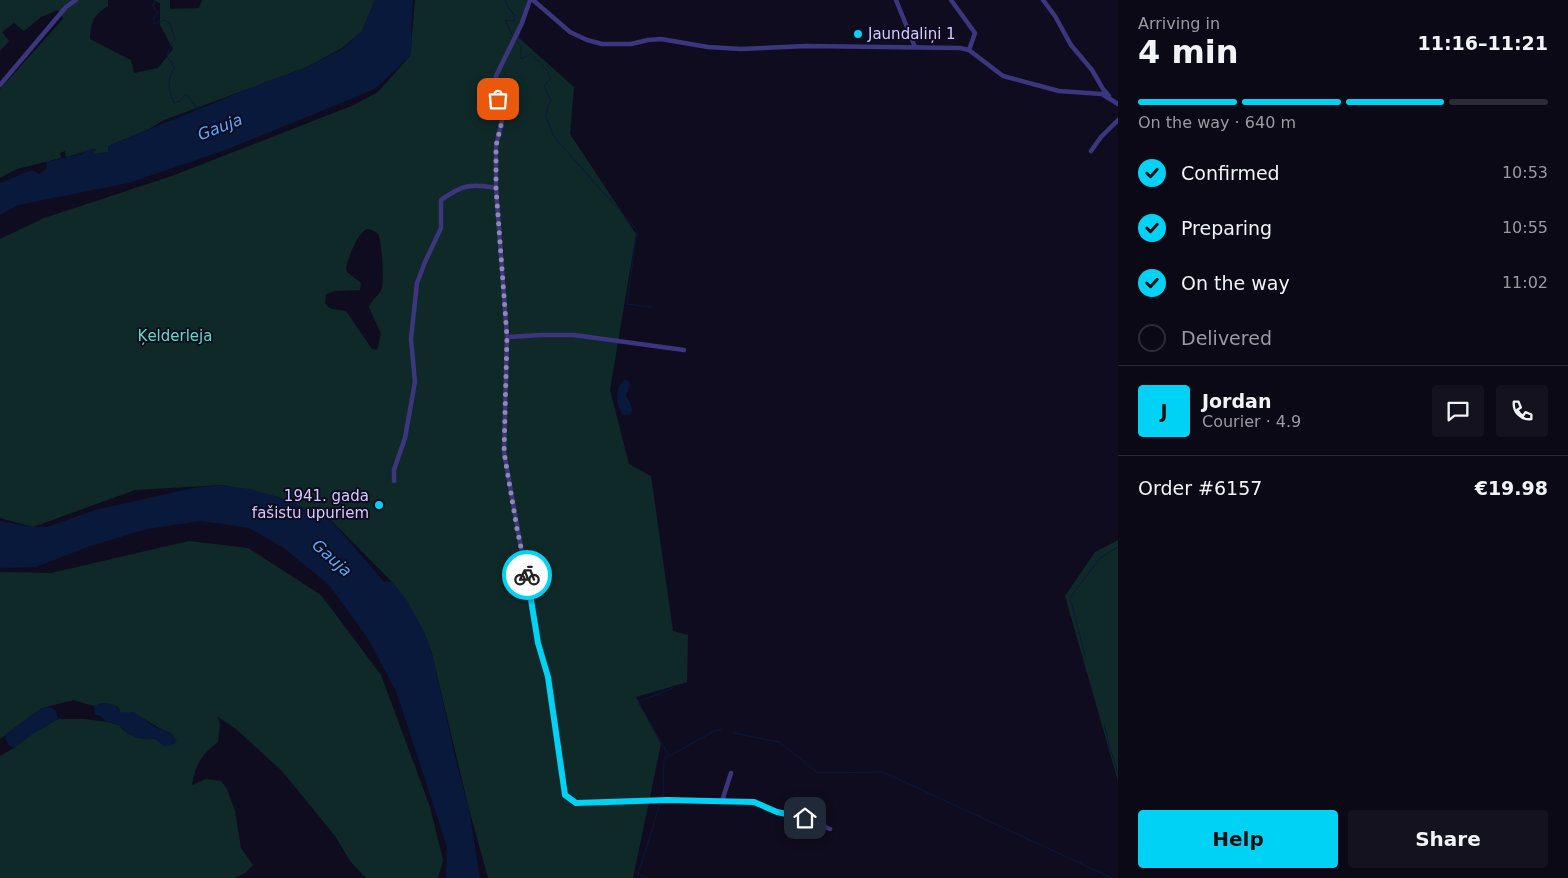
<!DOCTYPE html>
<meta charset="utf-8">
<style>
:root{--surface:#0c0917;--page:#151220;--text:#f1f3f6;--muted:#9a9aa1;--line:#2c2a36;--accent:#00d2f5}
body{margin:0;font-family:"DejaVu Sans",sans-serif;background:var(--page);color:var(--text);height:100vh;display:flex;flex-direction:column;font-size:19px;white-space:nowrap}
*{box-sizing:border-box;margin:0}
p{font-size:16px;color:var(--muted)}
.icon{flex:none;width:28px;height:28px;fill:none;stroke:currentColor;stroke-width:2;stroke-linecap:round;stroke-linejoin:round}
.map{position:relative;flex:1;overflow:hidden}
.sheet{display:flex;flex-direction:column;background:var(--surface);width:450px}
.sheet>*{flex:none}
.pin{position:absolute;display:grid;place-items:center;width:42px;height:42px;color:#fff;margin:-21px;border-radius:10px;box-shadow:0 2px 8px #0006}
.courier{position:absolute;display:grid;place-items:center;width:50px;height:50px;margin:-25px;border:4px solid #00d2f5;border-radius:50%;background:#fff;color:#222;box-shadow:0 1px 6px #0007}
.head em{font-style:normal;font-weight:600}
.head div{display:flex;flex-direction:column-reverse}
.head{display:flex;align-items:center;justify-content:space-between;height:85px;padding:0 20px}
h1{font-size:32px;font-weight:600;line-height:38px}
.bar{display:grid;grid-template-columns:repeat(4,1fr);gap:8px 5px;align-content:center;height:60px;padding:0 20px}
.bar i{height:6px;border-radius:4px;background:var(--line)}
.bar .on{background:var(--accent)}
.bar p{grid-column:span 4}
.line{display:flex;align-items:center;gap:12px;padding:0 20px;border-top:1px solid var(--line)}
.line div{flex:1}
.round{display:grid;place-items:center;flex:none;width:52px;height:52px;border-radius:5px;background:var(--page)}
ol{padding:0 20px;list-style:none}
li{display:flex;align-items:center;gap:15px;height:55px}
li p{margin-inline-start:auto}
li .icon{padding:5px;border-radius:50%;background:var(--accent);color:#111;stroke-width:4}
li:last-child{color:var(--muted)}
li i{width:28px;height:28px;border:2px solid var(--line);border-radius:50%}
.primary-button{display:flex;gap:10px;margin-top:auto;padding:10px 20px}
.primary-button a{flex:1;height:58px;border-radius:5px;background:var(--accent);color:#111;font-size:20px;font-weight:600;line-height:58px;text-align:center}
.primary-button a+a{background:var(--page);color:var(--text)}
main{display:flex;flex:1;min-height:0}
.map>svg:first-child{display:block}
</style>
<main>
<div class="map">
<svg width="1118" height="878" viewBox="0 0 1118 878">
<rect width="100%" height="100%" fill="#100c1f"/>
<path fill="#0f2929" fill-rule="evenodd" d="M 0,0 L 108,0 L 108,6 C 93,16 91,21 90,39 L 131,60 L 134,73 L 158,68 L 173,49 L 160,25 L 160,3 L 153,0 L 170,0 L 170,9 L 199,8 L 202,0 L 375,0 L 362,31 L 342,48 L 307,67 L 164,120 L 149,129 L 108,146 L 108,152 L 92,155 L 96,149 C 85,150 77,155 66,157 L 65,151 L 60,153 L 61,158 L 17,169 L 0,178 L 0,89 L 63,19 L 58,10 L 41,17 L 24,31 L 14,23 L 2,32 L 9,41 L 0,51 Z
M 415,0 L 527,0 L 519,38 L 574,87 L 570,134 L 636,234 L 610,390 L 629,464 L 651,476 L 673,631 L 688,635 L 687,682 L 636,697 L 661,744 L 633,878 L 488,878 L 469,809 L 431,650 L 423,630 L 391,581 L 332,521 L 278,497 L 222,485 L 135,490 L 33,527 L 0,518 L 0,239 L 44,218 L 172,176 L 354,105 L 378,92 L 410,56 ZM 367,229 C 371,230 375,230 378,234 C 382,240 384,280 382,288 C 379,296 372,299 369,307 L 381,334 L 377,350 L 372,349 L 346,311 L 332,309 L 328,307 L 325,303 L 326,294 L 335,291 L 360,290 L 361,283 L 347,272 L 346,267 C 349,257 357,233 367,229 Z
M 1118,540 L 1118,781 L 1065,596 L 1095,552 Z
M 189,541 L 248,548 L 321,595 L 381,675 L 430,807 L 443,860 L 438,878 L 366,878 L 350,861 L 335,836 L 282,771 L 236,729 L 218,717 L 220,725 L 218,742 C 200,756 196,764 192,785 L 206,779 L 221,781 L 227,789 L 235,811 L 241,848 L 253,865 L 245,873 L 235,878 L 0,878 L 0,756 L 14,748 L 32,734 L 58,719 L 85,719 L 107,722 L 119,725 L 123,730 L 138,738 L 155,739 L 165,746 L 171,733 C 154,728 138,710 121,713 L 118,707 L 103,703 L 94,706 L 73,700 L 42,708 L 0,739 L 0,572 L 51,573 Z"/>
<path fill="#08193c" d="M 375,0 L 413,0 L 411,32 L 412,44 L 410,56 L 375,89 L 228,149 L 129,183 L 18,205 L 0,215 L 0,183 L 32,170 L 39,174 L 47,168 L 46,162 L 82,154 L 86,150 L 96,149 L 93,155 L 108,152 L 108,146 L 258,85 L 305,68 L 342,49 L 362,31 Z
M 624,380 L 628,381 L 630,385 L 626,395 C 629,402 634,406 631,414 L 626,415 L 622,414 C 616,402 614,391 624,380 Z
M 222,485 L 250,489 L 278,497 L 307,509 L 319,517 L 332,521 L 384,582 L 391,581 L 406,599 L 423,630 L 431,650 L 457,765 L 469,809 L 480,878 L 446,878 L 447,847 L 396,691 L 367,637 L 329,585 L 284,548 L 249,528 L 201,521 L 147,529 L 90,546 L 36,567 L 0,568 L 0,521 L 33,527 L 47,527 L 95,510 L 193,488 Z
M 103,703 C 112,703 116,704 121,713 L 134,712 L 155,727 L 171,733 L 177,741 L 171,746 L 165,746 L 155,739 L 138,738 L 128,734 L 119,725 L 107,722 L 99,715 L 95,715 L 94,706 Z
M 51,707 L 56,711 L 58,719 L 32,734 L 14,748 L 9,746 L 5,736 L 7,733 L 42,708 Z"/>
<g fill="none" stroke-linecap="round" stroke-linejoin="round">
<path stroke="#08193c" stroke-width="1" d="M 156,0 L 153,6 L 158,14 L 153,18 L 154,24 L 165,20 L 170,23 L 175,39 L 171,43 L 167,57 L 172,62 L 174,69 C 166,79 169,92 174,103 L 180,101 L 186,94 L 198,109
M 505,0 L 508,7 L 515,16 L 514,21 L 505,20 L 512,35
M 516,40 L 521,46 L 521,59 L 531,54 L 548,71 L 550,79 L 544,86 L 551,101 L 548,106 L 546,117 L 554,137 L 637,230 L 627,304 L 651,307
M 1085,655 L 1070,598 L 1100,558 L 1118,547
M 673,688 L 638,702 L 669,756 L 716,730 L 722,730
M 1104,725 L 1118,775
M 734,733 L 779,742 L 818,773 L 883,772 L 1112,878
M 663,796 L 664,758 L 668,757
M 648,878 L 638,874 L 660,804"/>
<path stroke="#3c367f" stroke-width="4.5" d="M 533,0 L 570,32 L 587,40 L 602,44 L 631,44 L 648,40 L 661,39 L 708,47 L 741,49 L 807,46 L 960,48 L 969,50 L 1003,76 L 1059,91 L 1102,94 L 1118,104
M 896,0 L 915,47
M 951,0 L 975,33 L 969,50
M 1043,0 L 1055,16 L 1071,45 L 1092,70 L 1103,89 L 1109,96
M 0,85 L 66,7 L 76,0
M 1091,151 L 1101,137 L 1118,120
M 496,188 L 507,337 L 504,452 L 538,643 L 548,677 L 565,795 L 576,803 L 667,800 L 754,802 L 777,812 L 805,818 L 830,829
M 507,337 L 541,335 L 574,335 L 684,350
M 394,481 L 394,470 L 405,438 L 415,382 L 411,339 L 417,283 L 425,262 L 441,228 L 441,200 C 462,185 471,183 496,188 L 496,146 L 502,121 L 496,87 L 496,76 L 522,23 L 530,0
M 722,801 L 731,773"/>
</g>
<g fill="none" stroke-linecap="round" stroke-linejoin="round">
<path stroke="#8f88b1" stroke-width="5" stroke-dasharray="0 9" d="M 498,99 L 502,121 L 496,146 L 496,188 L 507,337 L 504,452 L 517,529 L 527,575"/>
<path stroke="#00d2f5" stroke-width="6" d="M 527,575 L 538,643 L 548,677 L 565,795 L 576,803 L 667,800 L 754,802 L 777,812 L 805,818"/>
</g>
<g fill="#00d2f5" stroke="#100c1f" stroke-width="2">
<circle cx="858" cy="34" r="5"/>
<circle cx="379" cy="505" r="5"/>
</g>
<g text-anchor="middle" dominant-baseline="central" stroke-width="4" stroke-linejoin="round" paint-order="stroke">
<g font-size="15" fill="#d3caff" stroke="#100c1f" text-anchor="start">
<text x="868" y="34">Jaundaliņi 1</text>
<text x="369" y="496" text-anchor="end">1941. gada<tspan x="369" dy="17">fašistu upuriem</tspan></text>
</g>
<g font-size="15" fill="#55e0c4" stroke="#100c1f">
<text x="175" y="336">Ķelderleja</text>
</g>
<g font-size="16" font-style="italic" fill="#58abff" stroke="#100c1f">
<text transform="translate(220 127) rotate(-21)">Gauja</text>
<text transform="translate(332 558) rotate(42)">Gauja</text>
</g>
</g>
</svg>
<div class="pin" style="left:498px;top:99px;background:#ea580c"><svg class="icon" aria-label="bag" viewBox="0 0 24 24"><path d="M5 8h14l-1 12H6zM9 8a3 3 0 0 1 6 0"/></svg></div>
<div class="pin" style="left:805px;top:818px;background:#1f2937"><svg class="icon" aria-label="home" viewBox="0 0 24 24"><path d="M3 11l9-7 9 7M6 9v11h12V9"/></svg></div>
<div class="courier" style="left:527px;top:575px"><svg class="icon" aria-label="bike" viewBox="0 0 24 24"><circle cx="6" cy="16" r="4"/><circle cx="18" cy="16" r="4"/><path d="M6 16l4-8h5l3 8M10 8l3 8H6M13 5h3"/></svg></div>
</div>
<section class="sheet">
<div class="head"><div><h1>4 min</h1><p>Arriving in</p></div><em>11:16–11:21</em></div>
<div class="bar"><i class="on"></i><i class="on"></i><i class="on"></i><i></i><p>On the way · 640 m</p></div>
<ol>
<li><svg class="icon" aria-label="check" viewBox="0 0 24 24"><path d="M5 12l5 5 9-10"/></svg>Confirmed<p>10:53</p></li>
<li><svg class="icon" aria-label="check" viewBox="0 0 24 24"><path d="M5 12l5 5 9-10"/></svg>Preparing<p>10:55</p></li>
<li><svg class="icon" aria-label="check" viewBox="0 0 24 24"><path d="M5 12l5 5 9-10"/></svg>On the way<p>11:02</p></li>
<li><i></i>Delivered</li>
</ol>
<div class="line" style="height:90px"><b class="round" style="background:var(--accent);color:#111">J</b><div><b>Jordan</b><p>Courier · 4.9</p></div><a class="round"><svg class="icon" aria-label="chat" viewBox="0 0 24 24"><path d="M4 5h16v11H9l-5 4z"/></svg></a><a class="round"><svg class="icon" aria-label="phone" viewBox="0 0 24 24"><path d="M5 4h4l2 5-3 2q2 4 5 5l2-3 5 2v4C11 20 4 13 5 4z"/></svg></a></div>
<div class="line" style="height:65px"><div>Order #6157</div><b>€19.98</b></div>
<div class="primary-button"><a>Help</a><a>Share</a></div>
</section>
</main>
